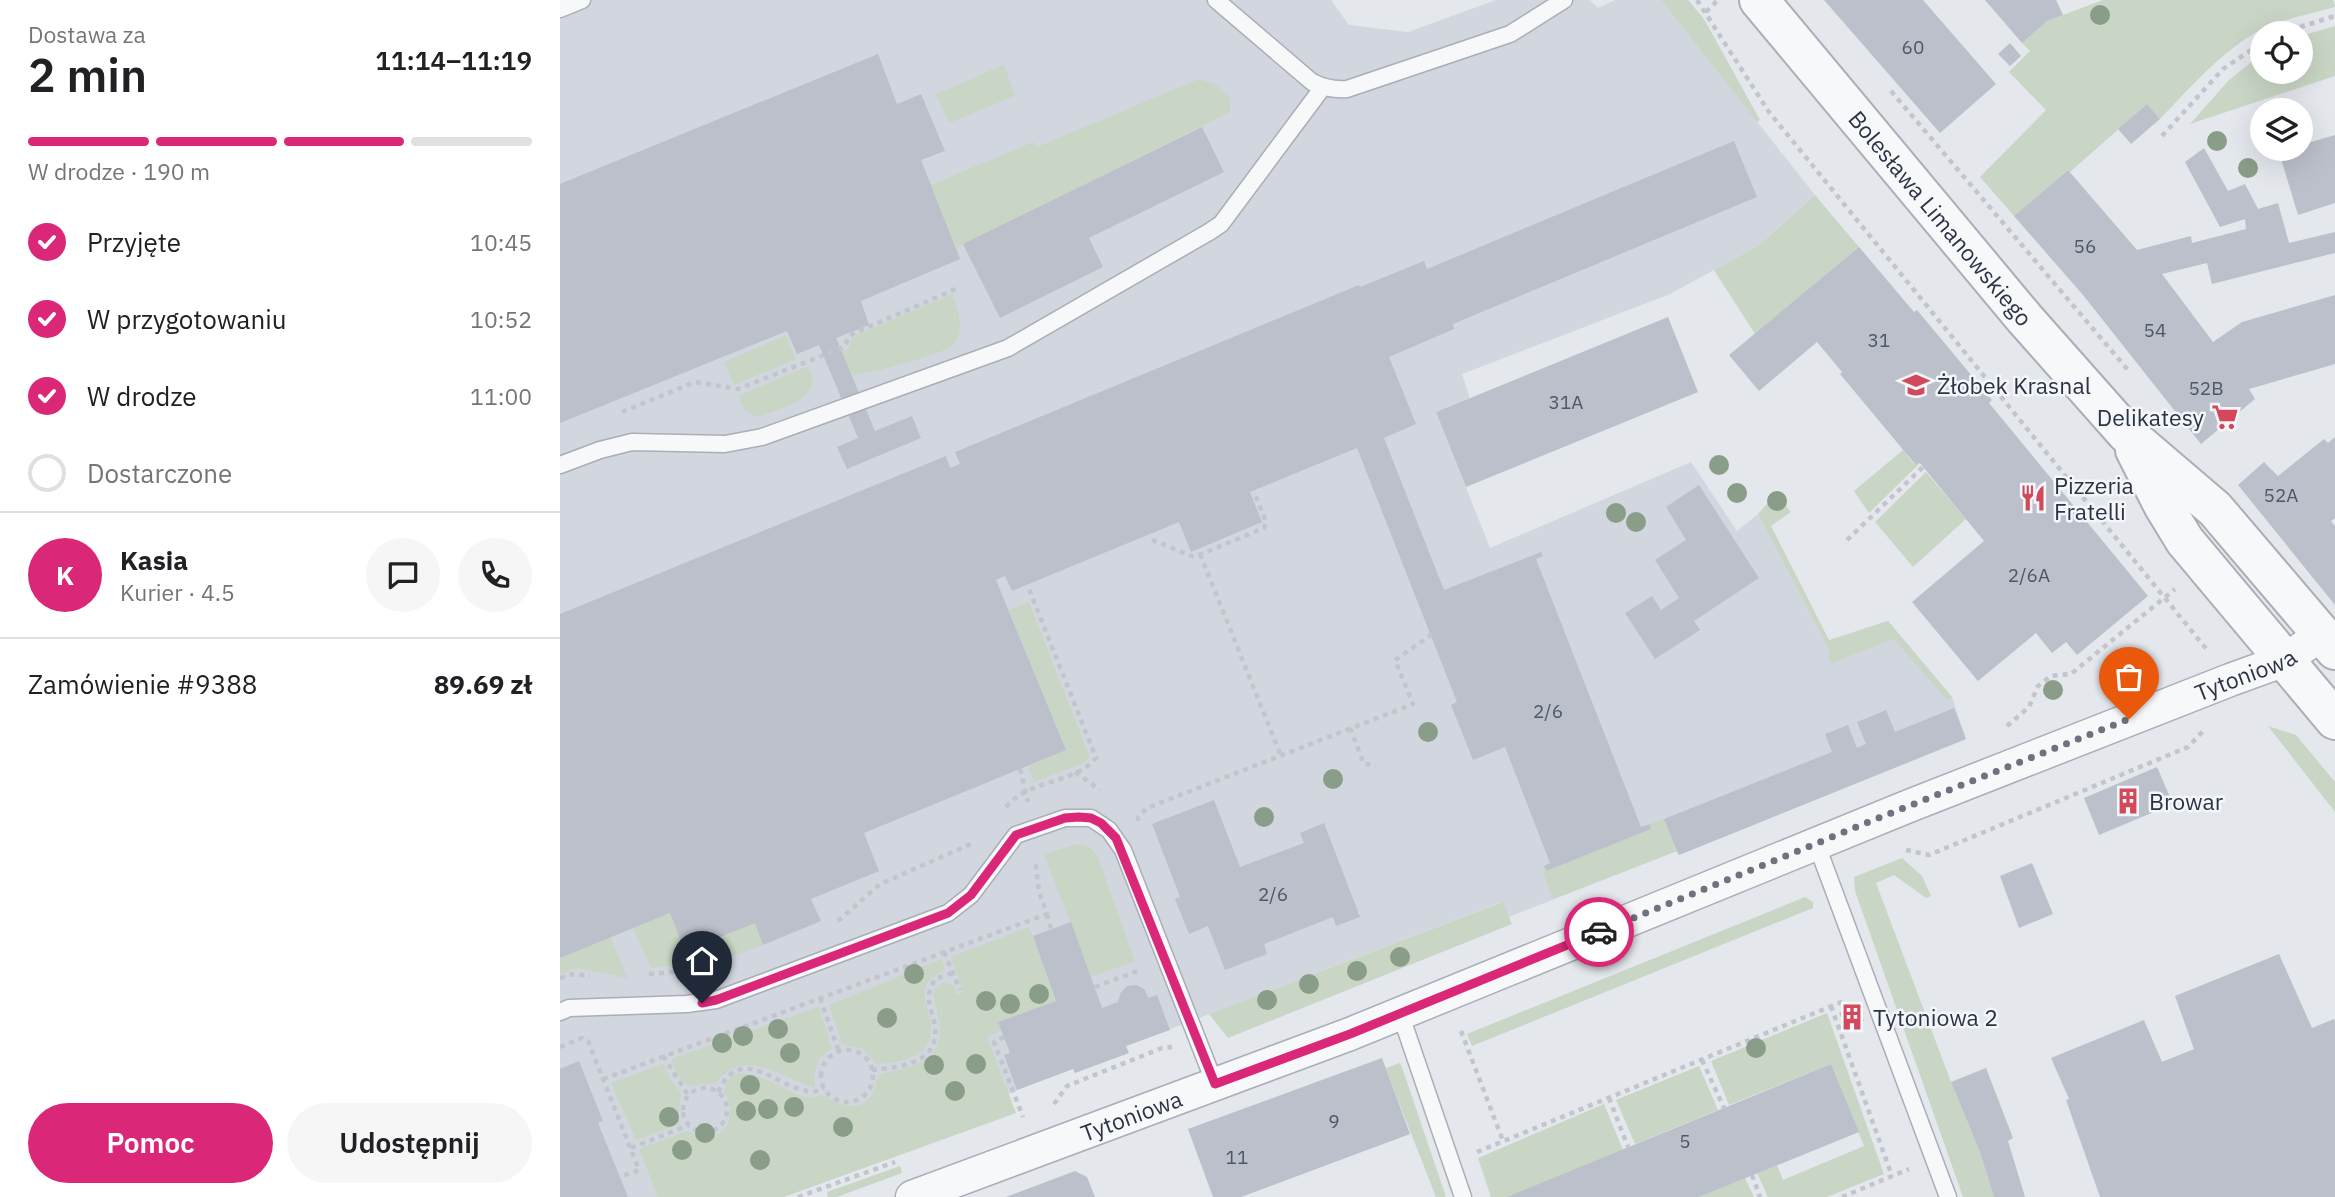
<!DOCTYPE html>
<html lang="pl">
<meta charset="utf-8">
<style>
:root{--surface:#fff;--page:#f6f6f6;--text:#202124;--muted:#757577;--line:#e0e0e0;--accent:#db2777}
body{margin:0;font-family:"IBM Plex Sans",sans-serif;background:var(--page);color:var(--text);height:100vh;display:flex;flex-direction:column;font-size:26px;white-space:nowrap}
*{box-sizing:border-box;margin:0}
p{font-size:23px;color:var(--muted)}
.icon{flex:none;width:38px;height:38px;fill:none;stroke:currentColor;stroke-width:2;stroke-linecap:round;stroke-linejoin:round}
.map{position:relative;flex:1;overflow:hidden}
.panel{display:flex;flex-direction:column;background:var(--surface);width:560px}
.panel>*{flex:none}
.fabs{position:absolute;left:1690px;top:21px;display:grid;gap:14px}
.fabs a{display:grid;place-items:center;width:63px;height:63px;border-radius:50%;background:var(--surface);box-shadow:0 7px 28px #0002;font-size:35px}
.pin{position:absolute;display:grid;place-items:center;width:60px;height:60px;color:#fff;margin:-72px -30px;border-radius:50% 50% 50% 0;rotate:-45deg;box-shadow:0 0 7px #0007}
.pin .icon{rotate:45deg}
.courier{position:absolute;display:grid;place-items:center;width:70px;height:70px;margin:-35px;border:5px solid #db2777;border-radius:50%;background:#fff;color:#222;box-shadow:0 2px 9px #0007}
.summary em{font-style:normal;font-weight:600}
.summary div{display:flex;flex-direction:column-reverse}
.summary{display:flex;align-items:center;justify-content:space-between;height:119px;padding:0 28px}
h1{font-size:46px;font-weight:600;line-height:52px}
.bar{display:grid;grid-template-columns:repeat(4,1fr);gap:10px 7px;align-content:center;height:84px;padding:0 28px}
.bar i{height:9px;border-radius:5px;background:var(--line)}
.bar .on{background:var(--accent)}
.bar p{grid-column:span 4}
.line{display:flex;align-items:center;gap:18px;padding:0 28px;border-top:2px solid var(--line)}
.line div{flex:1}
.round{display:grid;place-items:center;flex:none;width:74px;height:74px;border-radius:37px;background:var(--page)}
ol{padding:0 28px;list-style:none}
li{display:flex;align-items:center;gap:21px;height:77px}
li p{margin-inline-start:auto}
li .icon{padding:7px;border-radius:50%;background:var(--accent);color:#fff;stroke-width:4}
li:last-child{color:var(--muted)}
li i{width:38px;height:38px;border:4px solid var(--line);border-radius:50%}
.cta{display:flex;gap:14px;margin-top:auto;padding:14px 28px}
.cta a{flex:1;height:80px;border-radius:42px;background:var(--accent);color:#fff;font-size:28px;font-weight:600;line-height:80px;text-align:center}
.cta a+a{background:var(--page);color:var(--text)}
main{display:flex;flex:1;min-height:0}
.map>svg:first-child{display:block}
</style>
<main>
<section class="panel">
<div class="summary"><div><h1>2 min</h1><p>Dostawa za</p></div><em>11:14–11:19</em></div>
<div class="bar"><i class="on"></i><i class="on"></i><i class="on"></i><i></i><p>W drodze · 190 m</p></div>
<ol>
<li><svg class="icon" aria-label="check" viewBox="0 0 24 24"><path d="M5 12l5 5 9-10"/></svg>Przyjęte<p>10:45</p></li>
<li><svg class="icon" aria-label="check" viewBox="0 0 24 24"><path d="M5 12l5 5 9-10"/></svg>W przygotowaniu<p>10:52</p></li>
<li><svg class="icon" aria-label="check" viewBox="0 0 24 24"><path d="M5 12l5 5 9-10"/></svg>W drodze<p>11:00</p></li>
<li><i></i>Dostarczone</li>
</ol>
<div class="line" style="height:126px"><b class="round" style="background:var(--accent);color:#fff">K</b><div><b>Kasia</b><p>Kurier · 4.5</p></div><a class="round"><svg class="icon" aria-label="chat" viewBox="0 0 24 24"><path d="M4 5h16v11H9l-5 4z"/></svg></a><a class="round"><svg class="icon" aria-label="phone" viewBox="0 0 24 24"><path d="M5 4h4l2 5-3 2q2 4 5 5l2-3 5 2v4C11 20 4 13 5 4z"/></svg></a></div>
<div class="line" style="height:91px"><div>Zamówienie #9388</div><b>89.69 zł</b></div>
<div class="cta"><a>Pomoc</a><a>Udostępnij</a></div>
</section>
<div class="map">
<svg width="1775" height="1197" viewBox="0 0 1775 1197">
<rect width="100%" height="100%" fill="#e4e7ec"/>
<path fill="#d2d6de" d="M 0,0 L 771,0 L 789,25 L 848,32 L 936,0 L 1030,0 L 1038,8 L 1055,0 L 1101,0 L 1255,195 L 1198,246 L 1110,294 L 902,374 L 910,398 L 876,412 L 930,548 L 1131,462 L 1177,531 L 1198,514 L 1265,642 L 1328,621 L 1392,697 L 1406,739 L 1119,855 L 1117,851 L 949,917 L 942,902 L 566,1046 L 418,1106 L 172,1197 L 0,1197 Z"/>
<path fill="#c9d6c5" d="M 1101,0 L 1128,0 L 1144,19 L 1200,120 L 1197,122 Z
M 1543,0 L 1773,0 L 1775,7 C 1754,13 1732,17 1712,25 C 1670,41 1631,87 1600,119 L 1587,104 L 1510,172 L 1508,170 L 1454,216 L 1420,177 L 1486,110 L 1449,72 L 1470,51 L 1462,43 L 1487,21 Z
M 1775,26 L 1775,76 L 1630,124 L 1669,80 L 1703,53 L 1703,72 L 1741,72 L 1741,36 Z
M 444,65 L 455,96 L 389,123 L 376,94 Z
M 639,79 L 655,84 L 670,98 L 670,112 L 396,248 L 371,185 L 473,142 L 477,147 Z
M 1255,195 L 1299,247 L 1195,334 L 1154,270 L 1198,246 Z
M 392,294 C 399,314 407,334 388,349 C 368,356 289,383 273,374 C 268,371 267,364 265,359 L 288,349 L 292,337 Z
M 226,335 L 236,359 L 174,385 L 164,362 Z
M 248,366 L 253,381 C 249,404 217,409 198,417 L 185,411 L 178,396 Z
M 1343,450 L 1354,464 L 1358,462 L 1360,463 L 1309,513 L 1294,491 Z
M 1366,472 L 1406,519 L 1353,567 L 1315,522 Z
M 1216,494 L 1231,512 L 1211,526 L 1269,640 L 1328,621 L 1392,697 L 1387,700 L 1334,639 L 1272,663 L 1267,656 L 1271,654 L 1265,642 L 1198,514 Z
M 469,602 L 530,757 L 524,763 L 474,782 L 468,766 L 506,750 L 449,610 Z
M 1708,726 L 1736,735 L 1775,782 L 1775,812 Z
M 1104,819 L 1117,851 L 993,899 L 983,872 L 1091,829 L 1090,824 Z
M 517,844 L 529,847 L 537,855 L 575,961 L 531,977 L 484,854 Z
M 1342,858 L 1362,876 L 1371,896 L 1366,898 L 1334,875 L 1316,883 L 1391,1082 L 1420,1152 L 1434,1197 L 1403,1197 L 1295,891 L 1294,877 Z
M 1245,897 L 1253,902 L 1253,908 L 912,1046 L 907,1034 Z
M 943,902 L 952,924 L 668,1038 L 649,1014 Z
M 110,913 L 125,951 L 195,923 L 203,945 L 162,960 L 91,968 L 73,928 Z
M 469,927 L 496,1001 L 439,1021 L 442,1030 L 427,1037 L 456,1113 L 224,1197 L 98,1197 L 79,1149 L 127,1131 C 160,1150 181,1121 164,1091 C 171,1051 222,1090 241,1096 C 248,1098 255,1097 263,1095 C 278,1106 303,1114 313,1092 C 315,1086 316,1081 319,1075 C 346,1067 381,1065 380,1028 C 379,1016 375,1005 373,994 L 375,989 L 383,982 L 394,985 L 397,995 L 403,992 L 391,957 Z
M 51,937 L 67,978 L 17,968 L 0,974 L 0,958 Z
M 382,959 L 385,971 C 356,982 365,997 370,1020 C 378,1057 343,1063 316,1064 L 304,1050 L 282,1044 L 269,1005 Z
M 259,1007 L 272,1049 C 256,1057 253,1070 255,1088 C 222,1077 183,1046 156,1083 L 129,1086 C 119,1079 115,1070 111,1059 Z
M 1267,1013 L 1324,1174 L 1267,1197 L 1208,1197 L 1197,1173 L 1217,1165 L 1223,1180 L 1304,1146 L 1271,1064 L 1169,1105 L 1151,1061 Z
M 840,1063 L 843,1070 L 886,1197 L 876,1197 L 830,1080 L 826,1068 Z
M 104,1064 L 111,1080 L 121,1093 L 119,1117 L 121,1124 L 76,1140 L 51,1083 Z
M 1139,1066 L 1158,1110 L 1075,1144 L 1056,1100 Z
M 1044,1104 L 1063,1150 L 949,1197 L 931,1197 L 918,1158 Z
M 340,1166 L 342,1173 L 277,1197 L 268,1197 L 267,1192 Z
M 1185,1178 L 1194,1197 L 1139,1197 Z"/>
<path fill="#bbc0ca" d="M 1264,0 L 1363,0 L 1436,84 L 1380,133 Z
M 1425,0 L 1496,0 L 1503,15 L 1487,21 L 1462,43 Z
M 1450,43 L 1461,56 L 1450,66 L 1438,54 Z
M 318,54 L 337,104 L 361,94 L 385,151 L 361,160 L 400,259 L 301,301 L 309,325 L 276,338 L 315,431 L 352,416 L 361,438 L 287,469 L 277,447 L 298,438 L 259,345 L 237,354 L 227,331 L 0,423 L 0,184 Z
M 1587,104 L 1600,119 L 1571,144 L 1558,129 Z
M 642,127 L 664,172 L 529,238 L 543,267 L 440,318 L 403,244 Z
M 1775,135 L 1775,203 L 1738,215 L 1719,152 L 1741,149 L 1741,145 Z
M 1174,141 L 1197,197 L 893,324 L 894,329 L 829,357 L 856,424 L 824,438 L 884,590 L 981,552 L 983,556 L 976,559 L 1081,827 L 1090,824 L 1091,829 L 986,871 L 984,866 L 990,863 L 945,747 L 913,760 L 891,705 L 897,702 L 797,448 L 690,492 L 702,522 L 631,552 L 619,522 L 452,591 L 445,576 L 436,580 L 506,750 L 304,833 L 319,871 L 251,899 L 261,921 L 203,945 L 195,923 L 125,951 L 110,913 L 0,958 L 0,614 L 386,456 L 390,468 L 400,464 L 395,452 L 799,285 L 800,287 L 864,261 L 867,269 Z
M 1644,148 L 1668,191 L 1685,184 L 1698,209 L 1718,203 L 1729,243 L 1775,232 L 1775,253 L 1652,284 L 1647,263 L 1602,274 L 1653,342 L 1682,322 L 1775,295 L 1775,364 L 1689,389 L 1695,399 L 1641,444 L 1523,295 L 1454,216 L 1508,170 L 1577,250 L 1631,236 L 1632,243 L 1686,229 L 1685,219 L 1660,227 L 1625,162 Z
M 1299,247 L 1354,312 L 1357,310 L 1432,400 L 1429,403 L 1588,596 L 1517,655 L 1506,642 L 1492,653 L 1476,633 L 1418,681 L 1352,602 L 1424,541 L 1360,463 L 1355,464 L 1280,374 L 1282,372 L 1257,342 L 1199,391 L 1169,355 Z
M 1108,317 L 1138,392 L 906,487 L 876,412 Z
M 1775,437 L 1775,518 L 1771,521 L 1775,526 L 1775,605 L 1678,485 L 1704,462 L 1718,476 L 1764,439 L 1768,443 Z
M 1139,485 L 1199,578 L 1134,621 L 1140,630 L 1095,659 L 1065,613 L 1092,596 L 1101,610 L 1119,598 L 1095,560 L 1126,540 L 1106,507 Z
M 1394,708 L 1406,739 L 1119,855 L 1117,851 L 1104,819 L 1272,752 L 1265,734 L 1288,725 L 1297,748 L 1306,744 L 1297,722 L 1312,716 L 1326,710 L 1335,732 Z
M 1597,767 L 1613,804 L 1539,835 L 1524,798 Z
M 654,800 L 680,867 L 744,843 L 740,833 L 764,823 L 800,917 L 776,926 L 773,917 L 704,944 L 707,954 L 665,970 L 648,926 L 629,934 L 615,899 L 620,897 L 592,824 Z
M 1472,863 L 1493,914 L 1459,928 L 1440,876 Z
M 511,922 L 542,1008 L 558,1002 L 561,992 L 567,986 L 577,985 L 585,990 L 588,998 L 597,995 L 610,1030 L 566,1046 L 569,1053 L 515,1073 L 513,1069 L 457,1090 L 444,1055 L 450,1053 L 438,1022 L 496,1001 L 473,936 Z
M 1719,954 L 1752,1028 L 1774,1019 L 1775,1022 L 1775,1197 L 1540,1197 L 1506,1100 L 1509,1099 L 1491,1058 L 1584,1020 L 1602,1062 L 1634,1049 L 1615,996 Z
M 1297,1005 L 1304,1021 L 1286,1029 L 1279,1013 Z
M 822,1058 L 850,1134 L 681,1197 L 653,1197 L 628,1129 Z
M 19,1061 L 43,1121 L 38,1123 L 68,1197 L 0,1197 L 0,1069 Z
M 1271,1064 L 1299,1132 L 1139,1197 L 947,1197 Z
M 1426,1068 L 1453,1138 L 1448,1141 L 1465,1197 L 1434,1197 L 1420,1152 L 1391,1082 Z
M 515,1171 L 527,1177 L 535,1197 L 446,1197 Z"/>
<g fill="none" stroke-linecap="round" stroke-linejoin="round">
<g stroke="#a9aeb7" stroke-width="19">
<path id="service" d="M 656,0 L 752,82 C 764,88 774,90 787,89 L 950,34 L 1004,0
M 0,9 L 22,0
M 0,465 L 40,450 L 72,442 L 165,444 L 202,437 L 448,348 L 649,232 L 661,224 L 763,87
M 1256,843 L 1388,1197
M 0,1012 L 9,1008 L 127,1004 L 156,1000 L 388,913 L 411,895 L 456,835 L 505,818 L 531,818 L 549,830 L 563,850 L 655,1084
M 840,1013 L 903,1197"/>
</g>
<g stroke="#a9aeb7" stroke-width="35">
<g id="minor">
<path id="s1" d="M 352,1197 L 790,1034 L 1349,806 L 1670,680 L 1725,660 L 1762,634"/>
</g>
</g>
<g stroke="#a9aeb7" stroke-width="42">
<g id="tertiary">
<path id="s2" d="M 1199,0 L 1465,319 L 1566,433 L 1655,509 L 1775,650"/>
<path d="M 1575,450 L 1603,505 L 1625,541 L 1775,720"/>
</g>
</g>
<path stroke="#c2c5cb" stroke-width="4.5" stroke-dasharray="5 5" stroke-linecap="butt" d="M 1137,0 L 1209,112 L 1648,651
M 1146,12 L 1158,0
M 1721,33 L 1775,16
M 1331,91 L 1568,370
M 1602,136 L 1663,69 L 1703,42
M 62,412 L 135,382 L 178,389 L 284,347 L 290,335 L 400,287
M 592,540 L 634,557 L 704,528 L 706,522 L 695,494
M 1287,540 L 1363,467
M 640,554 L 721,756
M 1447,726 L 1469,707 L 1478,686 L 1491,676 L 1511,674 L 1615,589
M 790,728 L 804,764 L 816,765
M 460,769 L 468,802
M 515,772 L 540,790
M 446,807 C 469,779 515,784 536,758 L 469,589
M 578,821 L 578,817 L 587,808 L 853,704 L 835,660 L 877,631
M 1346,850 L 1369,855 L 1628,747 L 1643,731
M 487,914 L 491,929
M 278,921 L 320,884 L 411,844
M 384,952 L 400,990
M 89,974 L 150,969
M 0,978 L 13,974 L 30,976
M 535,987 L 580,970
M 260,998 L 279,1052
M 1271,1006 L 1332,1176
M 901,1031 L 943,1141
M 444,1037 L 434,1042 L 463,1117
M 0,1047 L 22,1038 L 28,1041 L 79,1170 L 60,1177
M261 1076a26 26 0 1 1 52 0a26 26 0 1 1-52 0Z
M 103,1056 L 128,1095
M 1142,1060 L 1164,1108
M 312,1070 C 342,1067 383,1063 374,1021 C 369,1002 365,997 375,979 L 392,973
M 43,1079 L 487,914 L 479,892 L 475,859
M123 1110a22 22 0 1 1 44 0a22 22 0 1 1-44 0Z
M 158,1092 C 185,1034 228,1105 264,1089
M 1049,1098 L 1068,1147
M 494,1104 L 507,1086 L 602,1048 L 612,1047
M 71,1148 L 129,1125
M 917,1152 L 1284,1001
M 1192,1175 L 1200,1197
M 238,1197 L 335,1162
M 1282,1197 L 1349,1169"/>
<use href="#service" stroke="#f7f8fa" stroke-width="16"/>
<use href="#minor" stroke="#f7f8fa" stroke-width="32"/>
<use href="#tertiary" stroke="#f7f8fa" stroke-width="38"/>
</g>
<g fill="#899d89">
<circle cx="1540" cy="15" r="10"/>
<circle cx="1657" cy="141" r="10"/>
<circle cx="1688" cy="168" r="10"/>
<circle cx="1159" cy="465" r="10"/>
<circle cx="1177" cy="493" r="10"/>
<circle cx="1217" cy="501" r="10"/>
<circle cx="1056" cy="513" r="10"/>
<circle cx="1076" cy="522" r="10"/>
<circle cx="1493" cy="690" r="10"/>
<circle cx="868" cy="732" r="10"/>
<circle cx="773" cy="779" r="10"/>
<circle cx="704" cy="817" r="10"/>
<circle cx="840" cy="957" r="10"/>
<circle cx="797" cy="971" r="10"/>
<circle cx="354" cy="974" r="10"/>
<circle cx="749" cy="984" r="10"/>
<circle cx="479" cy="994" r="10"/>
<circle cx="707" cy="1000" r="10"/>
<circle cx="426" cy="1001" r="10"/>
<circle cx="450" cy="1004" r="10"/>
<circle cx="327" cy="1018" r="10"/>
<circle cx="218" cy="1029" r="10"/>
<circle cx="183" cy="1036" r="10"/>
<circle cx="162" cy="1043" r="10"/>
<circle cx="1196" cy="1048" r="10"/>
<circle cx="230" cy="1053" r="10"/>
<circle cx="416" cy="1064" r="10"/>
<circle cx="374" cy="1065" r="10"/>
<circle cx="190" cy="1085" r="10"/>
<circle cx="395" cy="1091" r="10"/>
<circle cx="234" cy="1107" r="10"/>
<circle cx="208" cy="1109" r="10"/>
<circle cx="186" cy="1111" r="10"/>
<circle cx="109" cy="1117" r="10"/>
<circle cx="283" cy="1127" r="10"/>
<circle cx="145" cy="1133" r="10"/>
<circle cx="122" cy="1150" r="10"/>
<circle cx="200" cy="1160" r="10"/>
</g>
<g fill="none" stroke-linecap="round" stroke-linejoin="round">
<path stroke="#6c737f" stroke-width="7" stroke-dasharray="0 12.6" d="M 1039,932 L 1326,815 L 1569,719"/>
<path stroke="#db2777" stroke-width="9" d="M 142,1003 L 156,1000 L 388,913 L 411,895 L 456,835 L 505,818 L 519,817 L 531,818 L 541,823 L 556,838 L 655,1084 L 790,1034 L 1039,932"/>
</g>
<defs>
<g id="school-bare" transform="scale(2.1)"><path d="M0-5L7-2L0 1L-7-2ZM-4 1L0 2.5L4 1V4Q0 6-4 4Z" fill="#d1495b" stroke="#f4f6f9" stroke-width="2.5" paint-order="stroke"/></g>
<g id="supermarket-bare" transform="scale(2.1)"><path d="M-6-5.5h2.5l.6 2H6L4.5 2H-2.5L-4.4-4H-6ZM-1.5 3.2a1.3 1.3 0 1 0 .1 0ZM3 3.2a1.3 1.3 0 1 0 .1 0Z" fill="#d1495b" stroke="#f4f6f9" stroke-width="2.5" paint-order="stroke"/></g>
<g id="restaurant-bare" transform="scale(2.1)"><path d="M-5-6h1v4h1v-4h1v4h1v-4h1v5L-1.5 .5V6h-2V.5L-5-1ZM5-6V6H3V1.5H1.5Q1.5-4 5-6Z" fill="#d1495b" stroke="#f4f6f9" stroke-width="2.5" paint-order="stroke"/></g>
<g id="building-bare" transform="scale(2.1)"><path d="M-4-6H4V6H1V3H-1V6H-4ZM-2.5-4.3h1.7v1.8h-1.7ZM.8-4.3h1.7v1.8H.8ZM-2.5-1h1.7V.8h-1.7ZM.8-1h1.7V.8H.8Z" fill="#d1495b" stroke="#f4f6f9" stroke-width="2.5" paint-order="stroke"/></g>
</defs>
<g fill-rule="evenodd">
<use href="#school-bare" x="1356" y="385"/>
<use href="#supermarket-bare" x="1665" y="417"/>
<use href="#restaurant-bare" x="1473" y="498"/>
<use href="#building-bare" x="1568" y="801"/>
<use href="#building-bare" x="1292" y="1017"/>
</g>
<g text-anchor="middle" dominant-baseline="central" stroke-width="5" stroke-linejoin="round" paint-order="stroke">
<g font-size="19" fill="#4f5766">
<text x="1353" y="47">60</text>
<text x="1525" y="246">56</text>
<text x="1595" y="330">54</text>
<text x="1319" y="340">31</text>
<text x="1646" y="388">52B</text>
<text x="1006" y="402">31A</text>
<text x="1721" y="495">52A</text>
<text x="1469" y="575">2/6A</text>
<text x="988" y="711">2/6</text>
<text x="713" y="894">2/6</text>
<text x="774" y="1121">9</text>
<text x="1125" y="1141">5</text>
<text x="677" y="1157">11</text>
</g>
<g font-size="23" fill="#2b3445" stroke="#f4f6f9">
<text stroke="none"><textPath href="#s2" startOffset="284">Bolesława Limanowskiego</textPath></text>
<text stroke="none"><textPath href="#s1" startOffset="1432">Tytoniowa</textPath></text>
<text stroke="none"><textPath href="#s1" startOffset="234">Tytoniowa</textPath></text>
</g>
<g font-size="23" fill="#2b3445" stroke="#f4f6f9" text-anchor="start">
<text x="1377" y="385">Żłobek Krasnal</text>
<text x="1644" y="417" text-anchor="end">Delikatesy</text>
<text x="1494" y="485">Pizzeria<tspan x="1494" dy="26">Fratelli</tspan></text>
<text x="1589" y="801">Browar</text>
<text x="1313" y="1017">Tytoniowa 2</text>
</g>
</g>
</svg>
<div class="fabs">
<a><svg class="icon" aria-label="locate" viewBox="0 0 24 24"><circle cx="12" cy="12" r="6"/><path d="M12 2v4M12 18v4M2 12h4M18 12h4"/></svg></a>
<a><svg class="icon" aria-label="layers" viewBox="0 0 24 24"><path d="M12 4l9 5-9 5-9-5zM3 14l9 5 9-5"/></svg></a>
</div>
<div class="pin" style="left:1569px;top:719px;background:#ea580c"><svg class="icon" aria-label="bag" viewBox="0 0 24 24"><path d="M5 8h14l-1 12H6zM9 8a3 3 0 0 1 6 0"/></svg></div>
<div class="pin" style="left:142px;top:1003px;background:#1f2937"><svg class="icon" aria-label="home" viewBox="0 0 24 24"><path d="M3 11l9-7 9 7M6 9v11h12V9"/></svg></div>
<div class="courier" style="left:1039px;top:932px"><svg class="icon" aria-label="car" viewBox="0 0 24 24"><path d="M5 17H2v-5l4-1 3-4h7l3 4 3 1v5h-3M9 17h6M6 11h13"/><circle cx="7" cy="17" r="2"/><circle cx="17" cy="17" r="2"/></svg></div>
</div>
</main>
